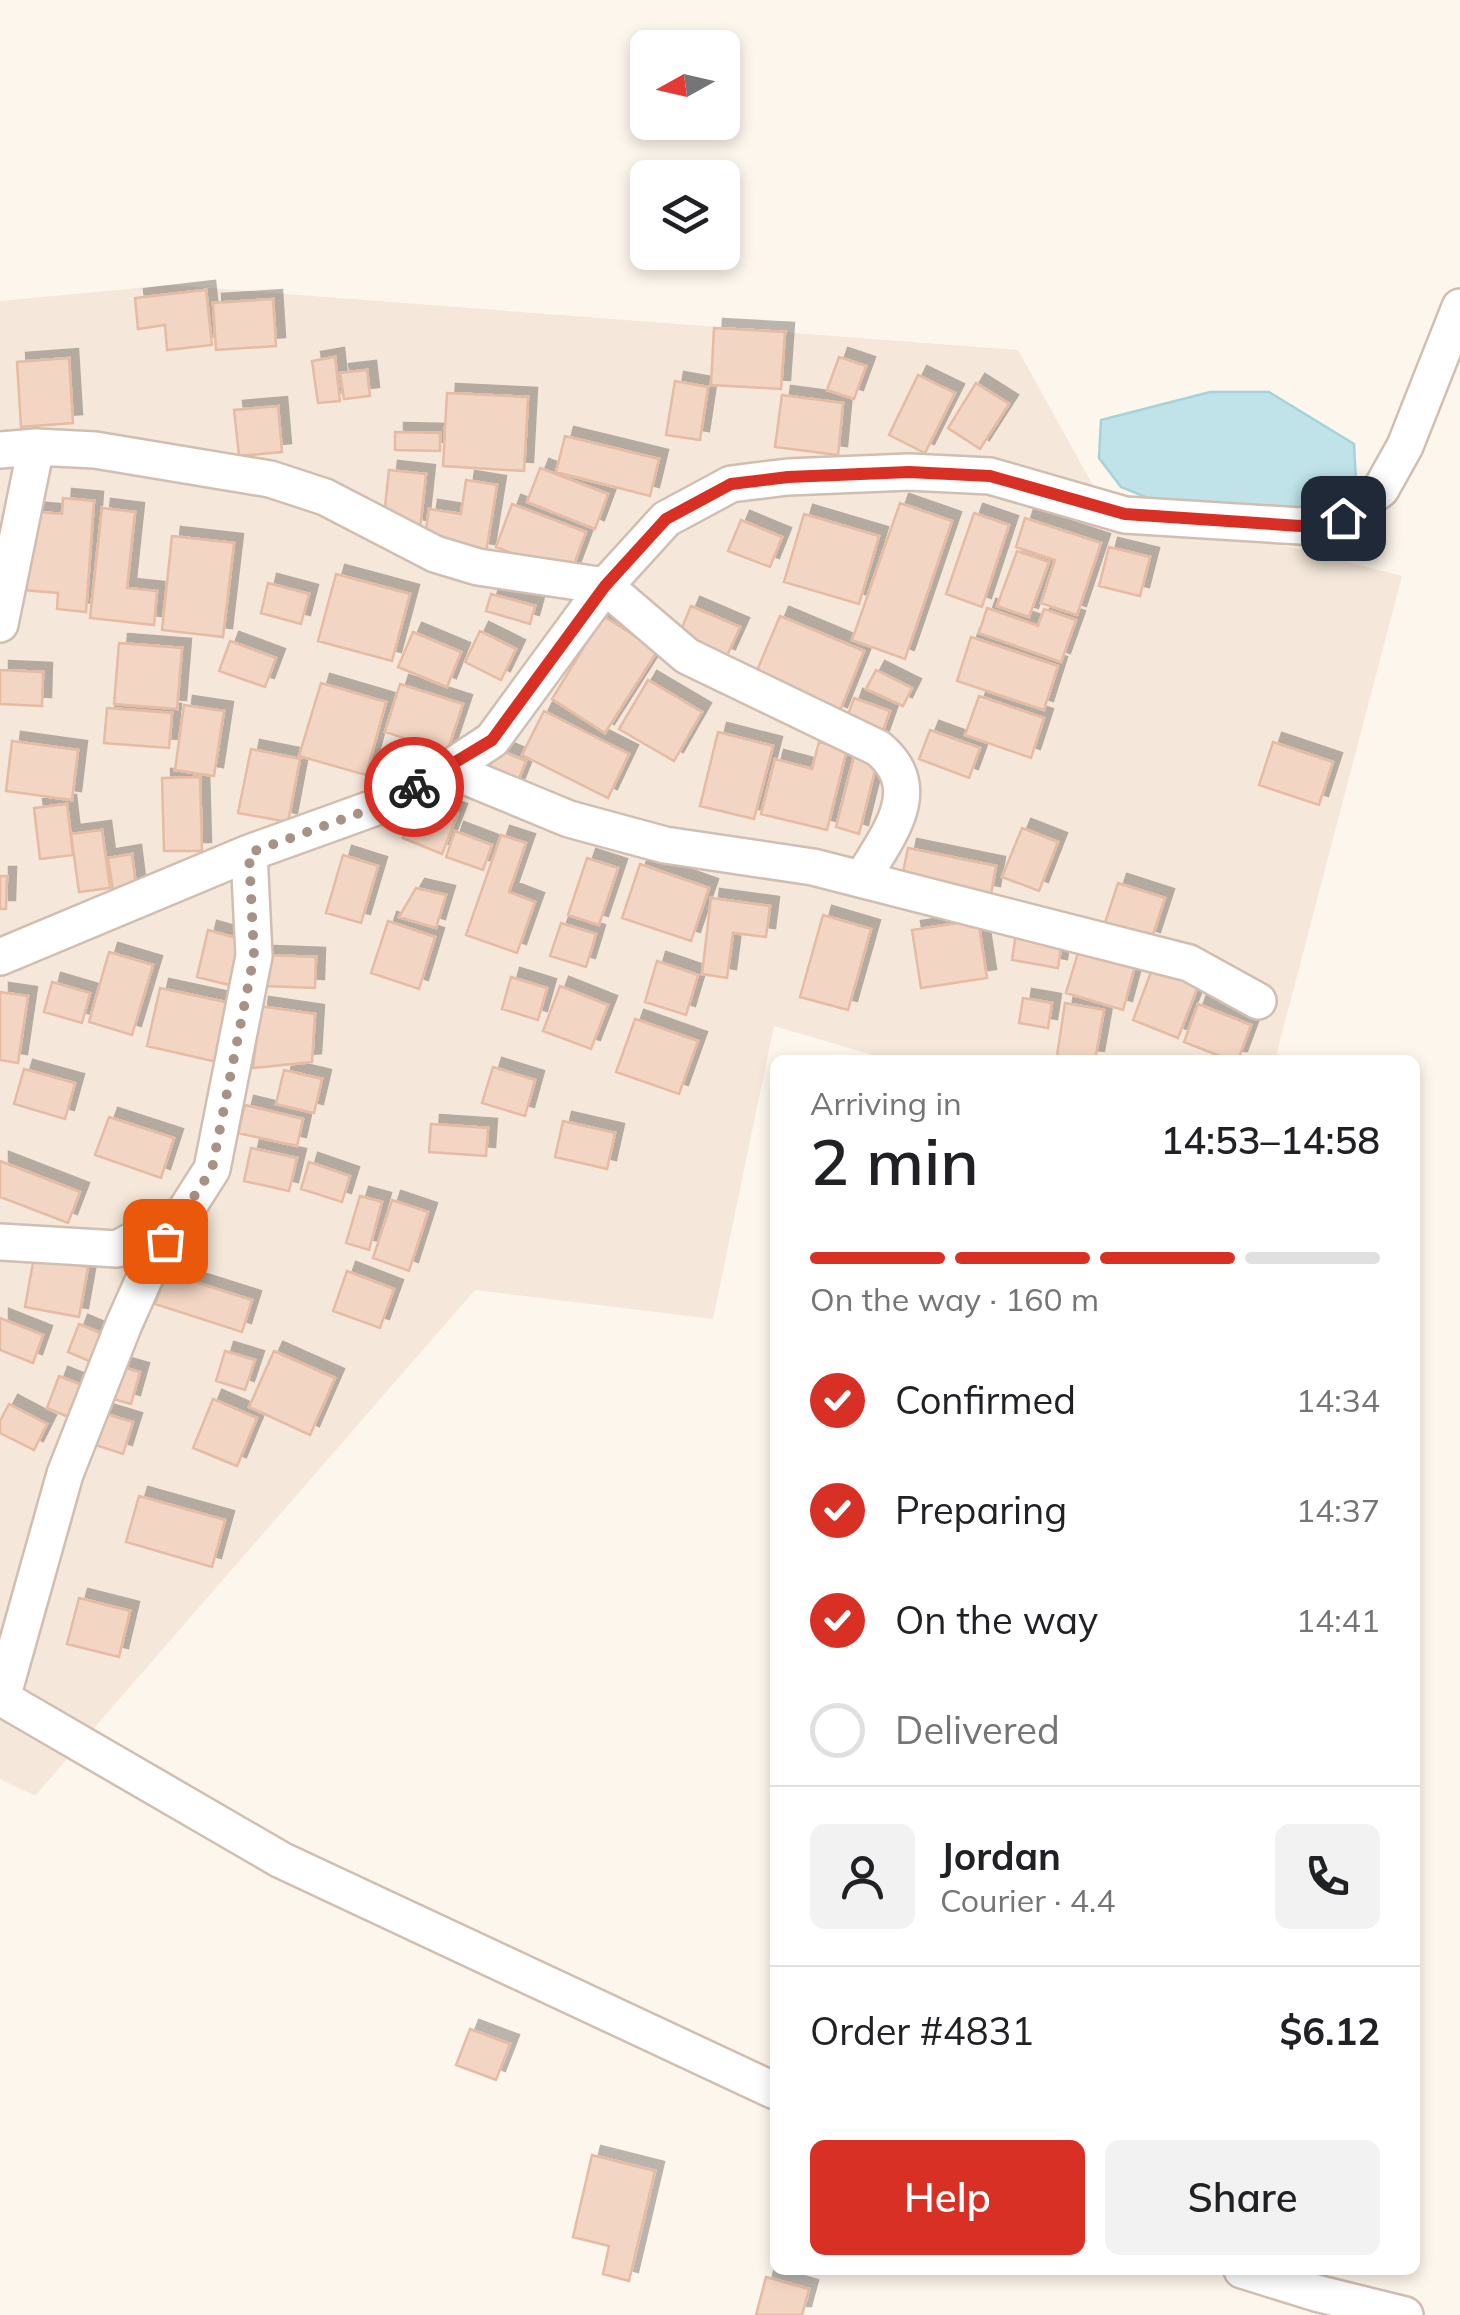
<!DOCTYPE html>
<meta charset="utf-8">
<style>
:root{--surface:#fff;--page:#f2f2f2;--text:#202124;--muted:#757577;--line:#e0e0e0;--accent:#d93025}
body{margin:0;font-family:Mulish,sans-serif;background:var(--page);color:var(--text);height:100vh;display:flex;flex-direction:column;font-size:38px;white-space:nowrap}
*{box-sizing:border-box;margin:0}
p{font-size:32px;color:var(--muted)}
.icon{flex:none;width:55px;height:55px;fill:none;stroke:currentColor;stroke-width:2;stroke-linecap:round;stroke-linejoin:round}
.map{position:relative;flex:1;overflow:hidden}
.sheet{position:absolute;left:770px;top:1055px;width:650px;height:1220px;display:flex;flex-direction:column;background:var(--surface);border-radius:15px;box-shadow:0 5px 15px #0003}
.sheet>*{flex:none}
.needle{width:65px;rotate:262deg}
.fabs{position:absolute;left:630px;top:30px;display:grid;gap:20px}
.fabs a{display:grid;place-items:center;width:110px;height:110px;border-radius:15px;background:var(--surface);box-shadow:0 5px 15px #0003;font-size:50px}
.pin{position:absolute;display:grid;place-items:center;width:85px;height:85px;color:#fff;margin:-42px;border-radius:20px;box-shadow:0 5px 15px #0006}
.courier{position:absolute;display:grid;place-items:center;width:100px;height:100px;margin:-50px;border:8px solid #d93025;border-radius:50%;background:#fff;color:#222;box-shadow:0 2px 12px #0007}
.headline em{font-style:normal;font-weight:600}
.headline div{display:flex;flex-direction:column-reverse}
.headline{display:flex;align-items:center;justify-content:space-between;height:170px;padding:0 40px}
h1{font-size:65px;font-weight:600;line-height:75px}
.bar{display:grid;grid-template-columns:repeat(4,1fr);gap:15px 10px;align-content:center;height:120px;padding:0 40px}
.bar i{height:12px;border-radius:8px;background:var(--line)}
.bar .current{background:var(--accent)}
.bar p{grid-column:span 4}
.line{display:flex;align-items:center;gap:25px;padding:0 40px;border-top:2px solid var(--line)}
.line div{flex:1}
.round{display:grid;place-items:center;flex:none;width:105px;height:105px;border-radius:15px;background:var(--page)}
ol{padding:0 40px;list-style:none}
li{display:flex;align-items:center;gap:30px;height:110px}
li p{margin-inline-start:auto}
li .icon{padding:10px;border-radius:50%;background:var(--accent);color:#fff;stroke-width:4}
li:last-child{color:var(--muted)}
li i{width:55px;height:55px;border:5px solid var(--line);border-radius:50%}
.action{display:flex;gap:20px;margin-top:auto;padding:20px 40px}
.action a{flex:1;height:115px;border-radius:15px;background:var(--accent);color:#fff;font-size:40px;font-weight:600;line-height:115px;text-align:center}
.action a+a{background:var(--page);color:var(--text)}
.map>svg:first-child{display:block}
</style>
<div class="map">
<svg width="1460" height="2315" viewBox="0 0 1460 2315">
<defs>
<filter id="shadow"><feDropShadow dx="9" dy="-9" stdDeviation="0" flood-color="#0004"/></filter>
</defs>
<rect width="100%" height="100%" fill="#fdf6ec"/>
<path fill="#f5e8da" d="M 170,285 L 1018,350 L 1100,498 L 1402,576 L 1275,1060 L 890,1060 L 774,1026 L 713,1319 L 475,1290 L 35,1796 L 0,1779 L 0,301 Z"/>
<path fill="#bfe3e8" stroke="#a5d3da" stroke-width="2.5" d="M 1210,392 L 1269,392 L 1354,444 L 1356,482 L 1319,510 L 1175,509 L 1121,487 L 1099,458 L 1101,420 Z"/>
<path fill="#f3d5c3" stroke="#e6bba3" stroke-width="2.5" filter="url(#shadow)" d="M 206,290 L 212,345 L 167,350 L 165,325 L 138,329 L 135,298 Z
M 273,299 L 276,346 L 216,350 L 213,303 Z
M 714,328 L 785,332 L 781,389 L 711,385 Z
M 335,357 L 340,401 L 318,403 L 312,361 Z
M 839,357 L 866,366 L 854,399 L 827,390 Z
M 69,358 L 73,423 L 21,427 L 17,362 Z
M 367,370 L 370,396 L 344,399 L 340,373 Z
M 918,375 L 955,393 L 925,453 L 889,435 Z
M 675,381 L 708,387 L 700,440 L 666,435 Z
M 976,383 L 1009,404 L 980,449 L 948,428 Z
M 447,393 L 528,397 L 524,471 L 443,466 Z
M 782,395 L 843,403 L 838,455 L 775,447 Z
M 278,406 L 282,452 L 239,456 L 234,410 Z
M 395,432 L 440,433 L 440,451 L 395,450 Z
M 565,436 L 659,459 L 650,496 L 556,472 Z
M 540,468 L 608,494 L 595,529 L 527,502 Z
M 389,470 L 426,474 L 420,529 L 383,525 Z
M 466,480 L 497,485 L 486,553 L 424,543 L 429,509 L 461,514 Z
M 63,498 L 94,501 L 86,612 L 57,609 L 58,593 L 23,590 L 29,511 L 62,514 Z
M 900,503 L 952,521 L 905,659 L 852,640 Z
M 512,504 L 586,532 L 570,575 L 496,547 Z
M 102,508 L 135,512 L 127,588 L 157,591 L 154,625 L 90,618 Z
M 974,513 L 1009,525 L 982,607 L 946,594 Z
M 804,514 L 879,536 L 859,604 L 784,582 Z
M 1025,518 L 1101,543 L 1077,615 L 1041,603 L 1055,560 L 1016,547 Z
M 741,520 L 782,537 L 770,567 L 728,551 Z
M 172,536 L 234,543 L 223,637 L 162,630 Z
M 1109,547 L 1150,557 L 1140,596 L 1099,586 Z
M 1017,551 L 1049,562 L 1029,617 L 997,606 Z
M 336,574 L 410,594 L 392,661 L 318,641 Z
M 268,583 L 309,594 L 301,624 L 261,613 Z
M 491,594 L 535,606 L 530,624 L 486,611 Z
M 691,606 L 740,627 L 726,658 L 678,637 Z
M 987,608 L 1038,626 L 1044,609 L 1076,620 L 1061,662 L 979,633 Z
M 603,616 L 658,650 L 605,733 L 552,699 Z
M 780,616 L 864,651 L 838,716 L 753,680 Z
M 480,631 L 516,649 L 501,680 L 465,662 Z
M 413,632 L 461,652 L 447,687 L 398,667 Z
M 971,637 L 1058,666 L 1044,710 L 957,681 Z
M 230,641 L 276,658 L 265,687 L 219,671 Z
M 119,643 L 182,648 L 177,709 L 114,704 Z
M 0,670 L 43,672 L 42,706 L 0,704 Z
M 876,670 L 912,688 L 903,706 L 866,689 Z
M 648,680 L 702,712 L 674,761 L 619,729 Z
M 321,683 L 386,702 L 366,775 L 299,756 Z
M 400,684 L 463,704 L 447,752 L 385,732 Z
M 979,696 L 1044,718 L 1031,758 L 965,735 Z
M 854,698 L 890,711 L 880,739 L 844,726 Z
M 184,705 L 224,711 L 214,776 L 175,770 Z
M 107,708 L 172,713 L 169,748 L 104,743 Z
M 544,711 L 629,754 L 608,798 L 522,755 Z
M 930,730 L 980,748 L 969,778 L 919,759 Z
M 718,732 L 773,746 L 754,819 L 700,806 Z
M 12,741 L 78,750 L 72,800 L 6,791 Z
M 819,742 L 847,749 L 827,830 L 761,814 L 775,759 L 812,769 Z
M 1273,742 L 1333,762 L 1319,805 L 1259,785 Z
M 251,749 L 300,759 L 288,822 L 238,813 Z
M 497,749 L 526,761 L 514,791 L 485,778 Z
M 854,756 L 877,762 L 859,834 L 836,827 Z
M 200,777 L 202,851 L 164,851 L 162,778 Z
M 67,804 L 73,855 L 40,859 L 34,808 Z
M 441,806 L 458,813 L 442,854 L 403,838 L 411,819 L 432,827 Z
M 1022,828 L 1058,842 L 1039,891 L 1002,877 Z
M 102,830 L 110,888 L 79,892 L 71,834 Z
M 455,831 L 492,845 L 483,870 L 446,857 Z
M 501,835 L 526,843 L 509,892 L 535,902 L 517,953 L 466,935 Z
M 908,848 L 996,866 L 991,895 L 902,877 Z
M 132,854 L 136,886 L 113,890 L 108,858 Z
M 343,855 L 378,866 L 361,923 L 326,913 Z
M 587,858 L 618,868 L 599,925 L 568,915 Z
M 640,864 L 709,888 L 691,941 L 622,918 Z
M 0,876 L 7,876 L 6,909 L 0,909 Z
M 1118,883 L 1165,898 L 1151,941 L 1104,926 Z
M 416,888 L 446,895 L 436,928 L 399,917 Z
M 711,898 L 770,906 L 766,937 L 733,933 L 727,978 L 702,974 Z
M 823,915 L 871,929 L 848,1010 L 800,997 Z
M 978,920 L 987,978 L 921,988 L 912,930 Z
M 388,921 L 435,937 L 419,989 L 371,973 Z
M 561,923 L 596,934 L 586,967 L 550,956 Z
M 208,930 L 240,939 L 229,985 L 197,977 Z
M 1016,933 L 1062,941 L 1058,968 L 1012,960 Z
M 1080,946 L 1136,962 L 1123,1010 L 1066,993 Z
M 109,952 L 153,965 L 132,1035 L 89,1022 Z
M 265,955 L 316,957 L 315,988 L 264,986 Z
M 657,961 L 698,975 L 686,1015 L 645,1002 Z
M 1154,964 L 1200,981 L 1178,1038 L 1133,1020 Z
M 511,977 L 547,988 L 538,1020 L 502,1009 Z
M 52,982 L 90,993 L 82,1023 L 44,1012 Z
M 560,986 L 608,1005 L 591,1049 L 543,1031 Z
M 160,988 L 230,1003 L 217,1062 L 147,1046 Z
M 0,992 L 28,996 L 18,1063 L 0,1060 Z
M 1023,998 L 1052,1003 L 1048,1028 L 1019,1023 Z
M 1065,1003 L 1104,1010 L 1095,1060 L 1057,1056 Z
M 1198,1004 L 1251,1025 L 1238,1060 L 1230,1060 L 1184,1042 Z
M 260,1006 L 315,1014 L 312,1062 L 253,1068 Z
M 635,1019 L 698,1041 L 679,1094 L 616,1072 Z
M 493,1067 L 535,1080 L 525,1116 L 482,1103 Z
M 24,1069 L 75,1083 L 65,1119 L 14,1104 Z
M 284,1070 L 322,1079 L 314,1113 L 276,1104 Z
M 245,1105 L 303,1119 L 297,1146 L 238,1133 Z
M 109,1117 L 174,1138 L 161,1178 L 95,1155 Z
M 563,1121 L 615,1133 L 607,1169 L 555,1157 Z
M 431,1124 L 488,1128 L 486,1156 L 429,1152 Z
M 251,1148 L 297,1158 L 289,1191 L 244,1181 Z
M 0,1161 L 80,1192 L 68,1223 L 0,1197 Z
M 309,1162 L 350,1176 L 342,1202 L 301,1189 Z
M 360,1196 L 382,1202 L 369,1250 L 346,1243 Z
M 392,1200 L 428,1212 L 409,1271 L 373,1258 Z
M 34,1257 L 88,1267 L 79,1317 L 25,1307 Z
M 347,1271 L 394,1289 L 380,1328 L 333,1311 Z
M 166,1273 L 252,1300 L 242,1332 L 155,1304 Z
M 0,1318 L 43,1335 L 33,1363 L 0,1350 Z
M 79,1324 L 105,1335 L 94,1363 L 68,1352 Z
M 225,1351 L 255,1360 L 245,1390 L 216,1381 Z
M 274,1351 L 335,1378 L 310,1435 L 249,1407 Z
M 115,1365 L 140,1372 L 131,1404 L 106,1397 Z
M 59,1376 L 84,1386 L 71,1418 L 47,1408 Z
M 213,1399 L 257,1418 L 237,1466 L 193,1448 Z
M 9,1404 L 47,1424 L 34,1450 L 0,1433 L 0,1421 Z
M 96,1411 L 133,1422 L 123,1454 L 86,1442 Z
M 139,1496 L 225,1520 L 212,1567 L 126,1542 Z
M 79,1598 L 130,1611 L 119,1657 L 67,1644 Z
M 470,2029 L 510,2044 L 496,2080 L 456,2065 Z
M 592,2155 L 655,2171 L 629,2281 L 603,2274 L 609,2246 L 573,2237 Z
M 766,2277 L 809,2289 L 802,2315 L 756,2315 Z"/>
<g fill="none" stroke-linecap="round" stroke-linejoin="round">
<g stroke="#d1beb0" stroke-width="40">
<path id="minor" d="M 0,450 L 36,447 L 95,450 L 270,479 L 325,497 L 435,554 L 478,567 L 605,586 L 687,656 L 878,748 C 928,789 887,836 862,879
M 0,624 L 36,447
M 448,769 L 569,819 L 665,845 L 813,867 L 1189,963 L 1258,1001
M 0,957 L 249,853 L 382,805 L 448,769 L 492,740 L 605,586 L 666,519 L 731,484 L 788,477 L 909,472 L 990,476 L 1125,515 L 1300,526 L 1343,518 L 1381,489 L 1405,446 L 1460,307
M 0,1242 L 117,1249 L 180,1215
M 0,1697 L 281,1860 L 775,2091
M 2,1698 L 65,1474 L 124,1324 L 149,1268 L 212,1169 L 254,956 L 249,853
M 1242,2270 L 1316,2293 L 1405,2315"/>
</g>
<use href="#minor" stroke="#fff" stroke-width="35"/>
</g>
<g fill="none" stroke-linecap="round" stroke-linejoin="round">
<path stroke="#a89285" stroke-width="10" stroke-dasharray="0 18" d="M 165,1241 L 212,1169 L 254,956 L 249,853 L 382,805 L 414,787"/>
<path stroke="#d93025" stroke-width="12" d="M 414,787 L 492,740 L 605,586 L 666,519 L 731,484 L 788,477 L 909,472 L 990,476 L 1125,514 L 1300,526 L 1343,518"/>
</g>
</svg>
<div class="fabs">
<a><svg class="needle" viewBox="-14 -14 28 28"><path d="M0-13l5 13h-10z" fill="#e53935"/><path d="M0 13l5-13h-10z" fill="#757577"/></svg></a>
<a><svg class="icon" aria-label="layers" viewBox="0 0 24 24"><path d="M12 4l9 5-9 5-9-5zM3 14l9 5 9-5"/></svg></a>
</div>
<div class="pin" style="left:165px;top:1241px;background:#ea580c"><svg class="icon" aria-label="bag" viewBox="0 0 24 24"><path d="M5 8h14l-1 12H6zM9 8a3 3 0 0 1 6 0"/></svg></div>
<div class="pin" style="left:1343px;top:518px;background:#1f2937"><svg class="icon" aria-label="home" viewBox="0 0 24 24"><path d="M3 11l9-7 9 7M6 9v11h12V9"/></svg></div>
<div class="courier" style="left:414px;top:787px"><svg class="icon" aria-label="bike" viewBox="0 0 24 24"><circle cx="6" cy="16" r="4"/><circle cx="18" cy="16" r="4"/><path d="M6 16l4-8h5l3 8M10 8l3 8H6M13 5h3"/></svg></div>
<section class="sheet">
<div class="headline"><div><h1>2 min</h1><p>Arriving in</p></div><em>14:53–14:58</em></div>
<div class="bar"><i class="current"></i><i class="current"></i><i class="current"></i><i></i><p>On the way · 160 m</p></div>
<ol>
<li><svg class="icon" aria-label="check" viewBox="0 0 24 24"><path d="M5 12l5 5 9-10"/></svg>Confirmed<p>14:34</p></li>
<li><svg class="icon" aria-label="check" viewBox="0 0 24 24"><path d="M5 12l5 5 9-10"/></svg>Preparing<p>14:37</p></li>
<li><svg class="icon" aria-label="check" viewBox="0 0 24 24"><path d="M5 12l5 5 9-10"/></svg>On the way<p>14:41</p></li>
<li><i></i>Delivered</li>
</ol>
<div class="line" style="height:180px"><a class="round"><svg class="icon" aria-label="person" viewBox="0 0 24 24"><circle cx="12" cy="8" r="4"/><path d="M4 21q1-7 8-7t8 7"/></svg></a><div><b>Jordan</b><p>Courier · 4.4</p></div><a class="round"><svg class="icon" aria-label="phone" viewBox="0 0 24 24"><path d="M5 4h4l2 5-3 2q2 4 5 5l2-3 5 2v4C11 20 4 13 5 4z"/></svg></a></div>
<div class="line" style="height:130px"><div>Order #4831</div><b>$6.12</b></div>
<div class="action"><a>Help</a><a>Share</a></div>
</section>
</div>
